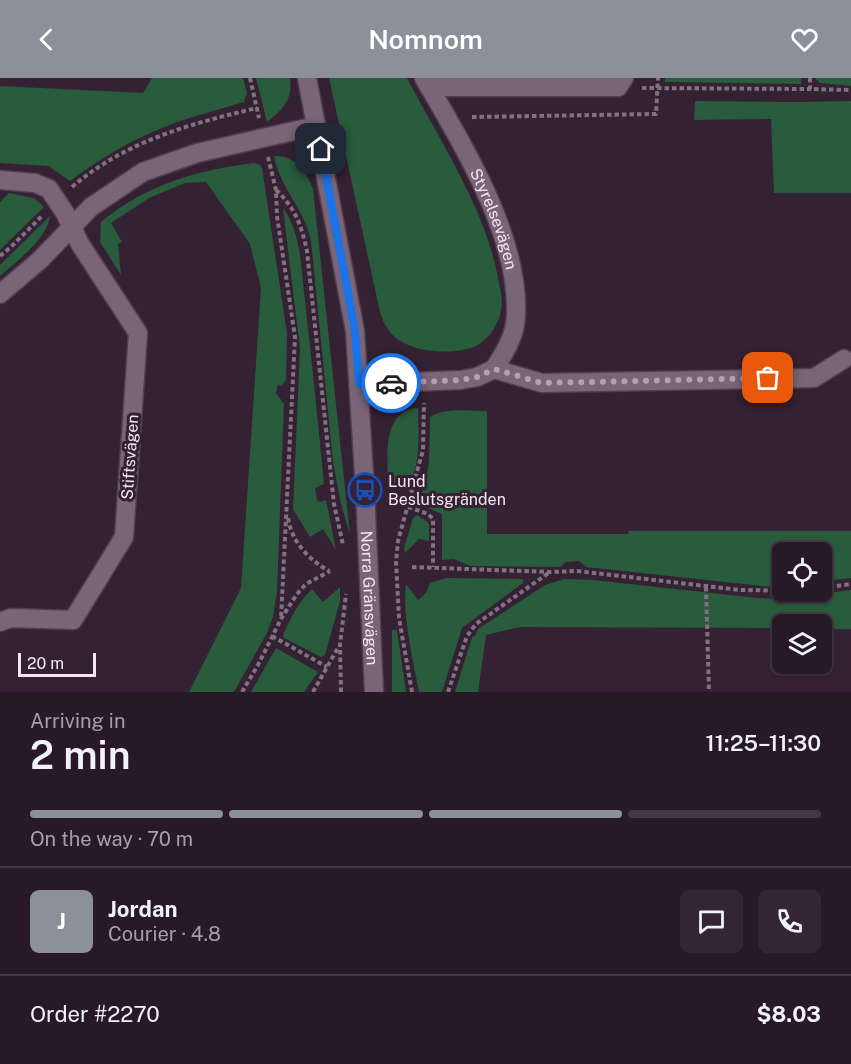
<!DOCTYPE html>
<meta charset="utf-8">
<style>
:root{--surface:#271926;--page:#332632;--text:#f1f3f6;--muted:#a4a0a7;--line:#433843;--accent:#8c9099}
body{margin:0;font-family:"Public Sans",sans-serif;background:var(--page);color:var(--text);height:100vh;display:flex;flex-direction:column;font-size:22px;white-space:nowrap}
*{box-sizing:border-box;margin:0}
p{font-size:20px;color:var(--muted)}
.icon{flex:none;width:33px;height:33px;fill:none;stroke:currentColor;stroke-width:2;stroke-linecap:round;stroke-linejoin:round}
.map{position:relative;height:614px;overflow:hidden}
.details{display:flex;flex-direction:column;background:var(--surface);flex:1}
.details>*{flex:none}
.fabs{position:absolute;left:772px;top:464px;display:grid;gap:12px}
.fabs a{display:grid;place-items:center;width:60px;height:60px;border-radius:9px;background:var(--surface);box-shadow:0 2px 4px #0004,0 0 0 2px var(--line);font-size:30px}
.scale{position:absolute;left:18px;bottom:15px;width:78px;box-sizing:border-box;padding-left:6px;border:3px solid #f4e7f3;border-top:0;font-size:16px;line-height:21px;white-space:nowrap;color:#f4e7f3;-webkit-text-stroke:4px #342133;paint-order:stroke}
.pin{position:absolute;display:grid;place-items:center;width:51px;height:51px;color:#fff;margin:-26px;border-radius:12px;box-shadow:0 3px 9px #0006}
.courier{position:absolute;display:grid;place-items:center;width:60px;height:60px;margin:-30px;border:4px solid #1a73e8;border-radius:50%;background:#fff;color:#222;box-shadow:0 2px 8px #0007}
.headline em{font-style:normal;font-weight:600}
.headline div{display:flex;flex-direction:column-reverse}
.headline{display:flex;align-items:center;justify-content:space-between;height:102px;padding:0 30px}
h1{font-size:39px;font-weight:600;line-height:45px}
.bar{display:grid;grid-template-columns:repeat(4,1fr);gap:9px 6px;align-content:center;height:72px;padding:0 30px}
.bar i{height:8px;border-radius:4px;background:var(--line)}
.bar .active{background:var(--accent)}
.bar p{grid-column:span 4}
.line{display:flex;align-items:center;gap:15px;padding:0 30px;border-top:2px solid var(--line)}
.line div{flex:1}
.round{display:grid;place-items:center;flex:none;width:63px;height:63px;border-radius:9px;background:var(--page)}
header{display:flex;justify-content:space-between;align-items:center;height:78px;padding:0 30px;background:var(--accent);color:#fff;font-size:27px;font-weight:600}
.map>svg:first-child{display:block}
</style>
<header><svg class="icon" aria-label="back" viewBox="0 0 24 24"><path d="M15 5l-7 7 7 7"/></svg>Nomnom<svg class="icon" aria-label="heart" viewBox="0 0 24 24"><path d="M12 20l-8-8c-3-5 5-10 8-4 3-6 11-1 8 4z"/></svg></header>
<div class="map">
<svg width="851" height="614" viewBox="0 0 851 614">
<rect width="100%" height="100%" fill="#342133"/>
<path fill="#295b3d" d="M 152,0 L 243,0 L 247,15 L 244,24 C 215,33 183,40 155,53 C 124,66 97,83 70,103 L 48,88 L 0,85 L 0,8 L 143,15 Z
M 256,0 L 290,0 C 293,21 283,32 267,44 Z
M 329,0 L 407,0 C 439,61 486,132 498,200 C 500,209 502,218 502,227 C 500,244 491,260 476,268 C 453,278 406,275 390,254 C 385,248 382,241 380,234 Z
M 665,0 L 801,0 L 801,6 L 665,4 Z
M 815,0 L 851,0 L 851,8 L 820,5 Z
M 695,23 L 799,24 L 851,23 L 851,115 L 774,115 L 771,41 L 694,42 Z
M 274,78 C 295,77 306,93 313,111 L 350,457 L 341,426 L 333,384 L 311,163 C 305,132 280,110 274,78 Z
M 254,85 L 260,87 L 262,90 L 287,255 L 286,302 L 281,308 L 278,307 L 276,315 L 284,326 L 277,514 L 273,539 L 267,555 L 234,614 L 189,614 L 241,510 L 261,210 L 250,166 L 206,104 L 185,105 L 149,120 L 111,145 L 122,164 L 118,166 L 121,197 L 100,164 L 101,144 C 145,107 197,92 254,85 Z
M 9,115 L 34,120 L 44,129 L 0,172 L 0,124 Z
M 283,130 C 302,156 301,192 305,223 C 312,284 318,345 324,406 L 315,410 L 317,422 L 320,424 L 326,422 L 336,472 L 323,451 L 310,459 L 293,431 L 300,271 Z
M 50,138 C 47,161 16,184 0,198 L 0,187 Z
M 418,330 C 418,353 422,387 408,406 L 388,404 C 388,379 381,333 418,330 Z
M 487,333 L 487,456 L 628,456 L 629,453 L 851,453 L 851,500 L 822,503 L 822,474 L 783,474 L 783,508 L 770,509 L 586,489 L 579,483 L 566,484 L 560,489 L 470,488 L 454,481 L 442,482 L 442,436 L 423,428 L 420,425 L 429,385 L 430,339 C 444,329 471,333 487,333 Z
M 417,437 L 429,445 L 429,463 L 419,461 L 405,475 L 404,470 L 413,440 Z
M 446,500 L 523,501 L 523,505 L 462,550 L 442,614 L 419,614 C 413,582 402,537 406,506 L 418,522 L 426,515 L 430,505 Z
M 564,501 L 593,502 L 758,520 L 778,521 L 851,512 L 851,551 L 822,551 L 822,546 L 783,546 L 783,550 L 520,549 L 486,557 L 478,614 L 455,614 L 472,559 L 475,558 L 478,551 L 545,507 Z
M 340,509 L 340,523 L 325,577 L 321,579 L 284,560 L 283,557 C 291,539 298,525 312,511 L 323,524 Z
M 392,552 L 397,552 L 406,614 L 392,614 Z
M 276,570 L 318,594 L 304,614 L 251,614 Z"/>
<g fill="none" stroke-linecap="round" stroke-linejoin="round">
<g stroke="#4f3f4e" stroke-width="21">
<g id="minor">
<path id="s1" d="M 424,0 C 462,66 519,157 516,236 C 516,257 505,274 494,291"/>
<path d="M 429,9 L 618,9 L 624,0"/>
<path d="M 0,102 L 35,105 L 49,111 L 65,135 L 80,166 L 138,255 L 124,459 L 73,542 L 11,540 L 0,544"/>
<path d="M 0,216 L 40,182 L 91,129 L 143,94 L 197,75 L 316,48"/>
<path d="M 359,306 L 461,302 L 477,299 L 494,291 L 542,305 L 814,300 L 844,281"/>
</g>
</g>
<g stroke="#4f3f4e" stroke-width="21">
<g id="tertiary">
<path id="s2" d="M 307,0 L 355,253 L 365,412 L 374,614"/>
</g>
</g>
<path stroke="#827181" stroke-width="4" stroke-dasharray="4.5 3" stroke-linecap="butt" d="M 250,0 L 259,40
M 810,0 L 810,11 L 851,12
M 642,10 L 810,11
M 472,39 L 656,36 L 658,0
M 268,79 L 276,112 L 277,138 L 295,259 L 281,541
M 72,109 C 126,63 189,46 257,30
M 276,112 C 295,129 302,149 307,173 L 334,426 L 343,467
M 0,178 L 11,169 L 43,137
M 408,429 L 428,436 L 433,441 L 433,489
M 288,440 C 292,464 308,481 329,493
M 412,489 L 550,494 L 577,493 L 740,512 L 798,513
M 706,509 L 709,614
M 822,510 L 851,506
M 272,558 L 327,589
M 242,614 L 258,587 L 281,541 L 297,516 L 306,506 L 330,493
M 313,614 L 339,568
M 341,614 L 340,567 L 346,516
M 412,614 L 399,540 L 396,484 L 398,463 L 423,372 L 424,325
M 448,614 L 467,558 L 476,546 L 550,494"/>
<use href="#minor" stroke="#7a6478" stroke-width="18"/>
<use href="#tertiary" stroke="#7a6478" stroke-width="18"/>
</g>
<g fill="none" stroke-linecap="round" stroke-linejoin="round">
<path stroke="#b1a2b0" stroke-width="6" stroke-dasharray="0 10.8" d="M 391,305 L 461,302 L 477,299 L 494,291 L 542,305 L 768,300"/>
<path stroke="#1a73e8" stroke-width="8" d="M 321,71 L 355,253 L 359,306 L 391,305"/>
</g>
<defs>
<g id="bus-ring" transform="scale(1.725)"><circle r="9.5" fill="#342133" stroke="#1a4fb4" stroke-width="1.5"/><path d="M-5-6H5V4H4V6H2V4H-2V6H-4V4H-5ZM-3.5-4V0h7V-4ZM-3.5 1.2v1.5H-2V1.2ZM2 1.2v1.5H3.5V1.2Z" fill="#1a4fb4"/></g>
</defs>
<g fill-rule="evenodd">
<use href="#bus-ring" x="365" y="412"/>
</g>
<g text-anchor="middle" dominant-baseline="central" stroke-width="6" stroke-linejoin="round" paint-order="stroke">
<g font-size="16" fill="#f4e7f3" stroke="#342133">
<text stroke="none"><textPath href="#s1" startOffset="158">Styrelsevägen</textPath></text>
<text transform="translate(130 379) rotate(-86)">Stiftsvägen</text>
<text stroke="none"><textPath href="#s2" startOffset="525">Norra Gränsvägen</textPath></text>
</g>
<g font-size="16" fill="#f4e7f3" stroke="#342133" text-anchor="start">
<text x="388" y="403">Lund<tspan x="388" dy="18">Beslutsgränden</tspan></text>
</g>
</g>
</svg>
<div class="fabs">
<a><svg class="icon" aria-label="locate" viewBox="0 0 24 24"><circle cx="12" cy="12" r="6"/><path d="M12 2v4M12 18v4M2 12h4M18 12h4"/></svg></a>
<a><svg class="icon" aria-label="layers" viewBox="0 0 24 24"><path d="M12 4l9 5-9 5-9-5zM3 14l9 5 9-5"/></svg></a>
</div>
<div class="scale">20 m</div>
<div class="pin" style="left:768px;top:300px;background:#ea580c"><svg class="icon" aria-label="bag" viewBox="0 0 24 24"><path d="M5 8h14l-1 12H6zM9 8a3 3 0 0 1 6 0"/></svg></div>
<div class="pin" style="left:321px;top:71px;background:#1f2937"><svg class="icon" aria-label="home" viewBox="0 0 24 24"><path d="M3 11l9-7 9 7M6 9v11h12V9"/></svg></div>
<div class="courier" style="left:391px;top:305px"><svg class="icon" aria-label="car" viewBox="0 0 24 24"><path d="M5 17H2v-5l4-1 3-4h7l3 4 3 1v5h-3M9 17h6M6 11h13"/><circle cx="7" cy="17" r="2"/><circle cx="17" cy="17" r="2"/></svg></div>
</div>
<section class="details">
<div class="headline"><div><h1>2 min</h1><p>Arriving in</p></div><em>11:25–11:30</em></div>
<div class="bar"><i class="active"></i><i class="active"></i><i class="active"></i><i></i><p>On the way · 70 m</p></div>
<div class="line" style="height:108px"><b class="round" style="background:var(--accent);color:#fff">J</b><div><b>Jordan</b><p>Courier · 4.8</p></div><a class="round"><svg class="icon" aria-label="chat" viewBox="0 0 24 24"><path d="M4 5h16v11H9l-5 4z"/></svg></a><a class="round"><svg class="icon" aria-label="phone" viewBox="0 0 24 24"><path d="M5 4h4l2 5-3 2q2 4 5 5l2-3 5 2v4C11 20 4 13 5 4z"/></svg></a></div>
<div class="line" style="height:78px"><div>Order #2270</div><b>$8.03</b></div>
</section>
